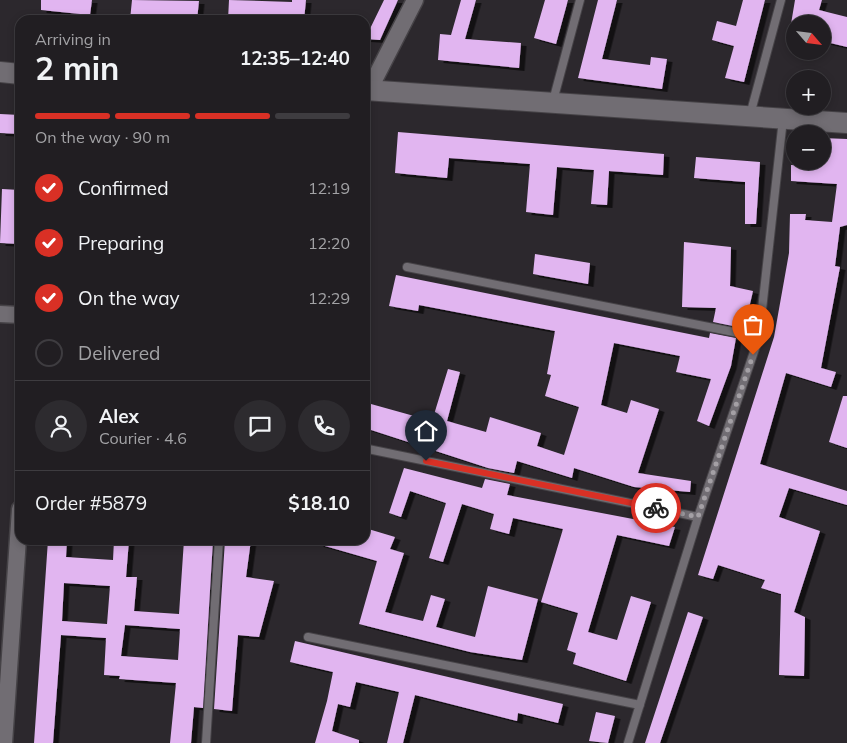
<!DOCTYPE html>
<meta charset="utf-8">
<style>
:root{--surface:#211e22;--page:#2d2b2f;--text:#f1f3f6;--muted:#a2a2a5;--line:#3e3c40;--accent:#d93025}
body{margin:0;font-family:Mulish,sans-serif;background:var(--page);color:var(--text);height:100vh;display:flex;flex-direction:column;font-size:19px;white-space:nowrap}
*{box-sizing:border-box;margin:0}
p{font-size:16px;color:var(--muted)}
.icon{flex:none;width:28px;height:28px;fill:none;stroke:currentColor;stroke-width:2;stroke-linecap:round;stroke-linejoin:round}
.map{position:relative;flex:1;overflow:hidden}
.sheet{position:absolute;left:15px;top:15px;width:355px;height:530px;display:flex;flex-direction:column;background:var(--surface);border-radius:15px;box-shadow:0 2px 8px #0003,0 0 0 1px var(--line)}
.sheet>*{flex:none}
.needle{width:32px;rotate:118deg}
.tools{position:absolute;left:786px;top:15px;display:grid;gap:10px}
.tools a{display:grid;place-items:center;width:45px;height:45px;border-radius:50%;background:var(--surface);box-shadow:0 2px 8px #0003,0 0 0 1px var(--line);font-size:25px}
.pin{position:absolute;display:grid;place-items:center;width:42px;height:42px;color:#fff;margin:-51px -21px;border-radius:50% 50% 50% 0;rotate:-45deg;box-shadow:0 0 5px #0007}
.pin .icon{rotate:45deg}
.courier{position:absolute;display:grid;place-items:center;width:50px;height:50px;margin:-25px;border:4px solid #d93025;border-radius:50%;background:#fff;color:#222;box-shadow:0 1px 6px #0007}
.head em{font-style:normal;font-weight:700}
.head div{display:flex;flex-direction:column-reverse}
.head{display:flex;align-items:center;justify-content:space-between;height:85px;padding:0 20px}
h1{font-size:32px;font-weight:700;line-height:38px}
.bar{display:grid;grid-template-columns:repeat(4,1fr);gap:8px 5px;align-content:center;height:60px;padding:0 20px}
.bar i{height:6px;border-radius:4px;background:var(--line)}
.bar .on{background:var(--accent)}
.bar p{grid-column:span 4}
.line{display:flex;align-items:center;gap:12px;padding:0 20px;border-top:1px solid var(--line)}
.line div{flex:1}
.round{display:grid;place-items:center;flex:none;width:52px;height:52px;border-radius:26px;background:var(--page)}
ol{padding:0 20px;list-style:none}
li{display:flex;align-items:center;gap:15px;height:55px}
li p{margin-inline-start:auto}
li .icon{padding:5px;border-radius:50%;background:var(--accent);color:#fff;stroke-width:4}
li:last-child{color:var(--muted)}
li i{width:28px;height:28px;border:2px solid var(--line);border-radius:50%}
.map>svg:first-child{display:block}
</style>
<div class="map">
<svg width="847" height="743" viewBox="0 0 847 743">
<defs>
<filter id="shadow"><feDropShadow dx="5.5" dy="3" stdDeviation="0" flood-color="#0009"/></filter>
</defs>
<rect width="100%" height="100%" fill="#2c282d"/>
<path fill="#e1b5f0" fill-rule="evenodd" filter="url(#shadow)" d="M 41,0 L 92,0 L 90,15 L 41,10 Z
M 132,0 L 199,1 L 197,20 L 130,20 Z
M 229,0 L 292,2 L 292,0 L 306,0 L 304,20 L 228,20 Z
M 384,0 L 398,0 L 380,40 L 365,39 Z
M 461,0 L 476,0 L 465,39 L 521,43 L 519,68 L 438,60 L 440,34 L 451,35 Z
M 545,0 L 568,0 L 556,44 L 534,38 Z
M 598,0 L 617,0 L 602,59 L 650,65 L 651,57 L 667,59 L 662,89 L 578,78 Z
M 743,0 L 765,0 L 744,82 L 725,78 L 734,46 L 712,40 L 717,21 L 736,26 Z
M 795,0 L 822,0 L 819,10 L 847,17 L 847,47 L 822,41 L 822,24 L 791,24 Z
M 0,114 L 20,115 L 20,134 L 0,133 Z
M 398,132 L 664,154 L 663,175 L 609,171 L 607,205 L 591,204 L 594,170 L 557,167 L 553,215 L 526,212 L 530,164 L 449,158 L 447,178 L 395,173 Z
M 822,138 L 847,139 L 847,225 L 840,227 L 835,266 L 840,267 L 821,368 L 836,372 L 831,387 L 786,373 L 760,464 L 847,491 L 847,505 L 789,488 L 779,517 L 820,531 L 794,612 L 805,617 L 804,676 L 779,675 L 781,594 L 761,588 L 765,580 L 718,565 L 713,579 L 698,575 L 774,337 L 789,253 L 790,214 L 806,214 L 805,220 L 832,222 L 837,184 L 791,181 L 791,165 L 812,166 L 812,161 L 822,161 Z
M 696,157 L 760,162 L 756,224 L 745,224 L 745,182 L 694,178 Z
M 2,189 L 20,190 L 19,244 L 0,243 Z
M 684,242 L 731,247 L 730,286 L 753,291 L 746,321 L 740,320 L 738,327 L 713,322 L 716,308 L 682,307 Z
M 535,254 L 590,263 L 588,284 L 533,274 Z
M 396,275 L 709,338 L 710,333 L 736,338 L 731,366 L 709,426 L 697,421 L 711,379 L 676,372 L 680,356 L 614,343 L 601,405 L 627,413 L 631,400 L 659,409 L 638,473 L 691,481 L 690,492 L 634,487 L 574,468 L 572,478 L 517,461 L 514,473 L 488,468 L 365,428 L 371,404 L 432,421 L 448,369 L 460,372 L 447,421 L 486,432 L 490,417 L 541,433 L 537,446 L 564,455 L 579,407 L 545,396 L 551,375 L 547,374 L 555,331 L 419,305 L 418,311 L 389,306 Z
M 843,396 L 847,396 L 847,448 L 829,442 Z
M 404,468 L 482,488 L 485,479 L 510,484 L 507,495 L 675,527 L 669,546 L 617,535 L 588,632 L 617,640 L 631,596 L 651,602 L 626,681 L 573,664 L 576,653 L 567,650 L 578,613 L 541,602 L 563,529 L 513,518 L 509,534 L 490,529 L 494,514 L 462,504 L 443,562 L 429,558 L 446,503 L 410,491 L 401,517 L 389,513 Z
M 365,528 L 395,537 L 390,549 L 404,553 L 385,612 L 423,621 L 431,595 L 445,599 L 436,627 L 475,637 L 488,586 L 538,599 L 522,660 L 470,652 L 359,624 L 377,561 L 318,544 L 319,540 L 365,540 Z
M 48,540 L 67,540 L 66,557 L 113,560 L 114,540 L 129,540 L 126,577 L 137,577 L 134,611 L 179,614 L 184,540 L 213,540 L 203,708 L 194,707 L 191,743 L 170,743 L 176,683 L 119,679 L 120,676 L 104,675 L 106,638 L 61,635 L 53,743 L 34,743 ZM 64,583 L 110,586 L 107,624 L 62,621 ZM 125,625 L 180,629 L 178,660 L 121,656 Z
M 225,540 L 251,540 L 246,577 L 274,581 L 259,637 L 238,635 L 232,711 L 214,709 Z
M 688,612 L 703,617 L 660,743 L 645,743 Z
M 295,641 L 563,704 L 558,723 L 518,713 L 517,721 L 415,695 L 403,743 L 387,743 L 399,692 L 356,682 L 350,707 L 338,704 L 332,731 L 359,740 L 359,743 L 315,743 L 327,701 L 333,672 L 290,662 Z
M 596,712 L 615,716 L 608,743 L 589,741 Z"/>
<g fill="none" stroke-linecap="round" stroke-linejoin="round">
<g stroke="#464347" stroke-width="10">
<path id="service" d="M 553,101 L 580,0
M 750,115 L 781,0
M 407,267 L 759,337
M 368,449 L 698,517
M 308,637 L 640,705
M 206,743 L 219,540
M 628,743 L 698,517 L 759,337 L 783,119"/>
</g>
<g stroke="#464347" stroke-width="19">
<path id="minor" d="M 369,90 L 415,0
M 0,314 L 20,315
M 4,743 L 20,509"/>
</g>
<g stroke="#464347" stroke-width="22">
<path id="tertiary" d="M 0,72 L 20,74
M 365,90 L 847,123"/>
</g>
<use href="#service" stroke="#716d73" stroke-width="8"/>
<use href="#minor" stroke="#716d73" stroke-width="16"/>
<use href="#tertiary" stroke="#716d73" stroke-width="20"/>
</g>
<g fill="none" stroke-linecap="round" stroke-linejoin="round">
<path stroke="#a4a0a5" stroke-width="5" stroke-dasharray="0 9" d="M 656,508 L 698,517 L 753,355"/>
<path stroke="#d93025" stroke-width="6" d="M 426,461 L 656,508"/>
</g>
</svg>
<div class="tools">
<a><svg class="needle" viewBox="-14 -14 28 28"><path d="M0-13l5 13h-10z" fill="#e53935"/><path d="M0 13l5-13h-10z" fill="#a2a2a5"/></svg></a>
<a>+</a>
<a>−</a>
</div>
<div class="pin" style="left:753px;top:355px;background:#ea580c"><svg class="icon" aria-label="bag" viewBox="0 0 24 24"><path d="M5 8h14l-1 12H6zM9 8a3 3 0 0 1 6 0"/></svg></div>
<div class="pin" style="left:426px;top:461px;background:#1f2937"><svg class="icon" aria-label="home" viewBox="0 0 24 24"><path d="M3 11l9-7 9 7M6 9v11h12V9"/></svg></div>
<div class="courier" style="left:656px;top:508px"><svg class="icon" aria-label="bike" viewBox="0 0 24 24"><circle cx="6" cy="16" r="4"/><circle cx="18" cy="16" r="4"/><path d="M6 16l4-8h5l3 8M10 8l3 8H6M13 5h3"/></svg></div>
<section class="sheet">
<div class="head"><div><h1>2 min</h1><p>Arriving in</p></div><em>12:35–12:40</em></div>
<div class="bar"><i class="on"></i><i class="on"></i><i class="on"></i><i></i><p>On the way · 90 m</p></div>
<ol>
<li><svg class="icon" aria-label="check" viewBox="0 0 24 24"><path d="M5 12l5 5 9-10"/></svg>Confirmed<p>12:19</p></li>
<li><svg class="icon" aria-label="check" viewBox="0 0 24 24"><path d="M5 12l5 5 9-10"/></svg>Preparing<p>12:20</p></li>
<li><svg class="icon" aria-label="check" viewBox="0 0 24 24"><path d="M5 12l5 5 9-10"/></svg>On the way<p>12:29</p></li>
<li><i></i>Delivered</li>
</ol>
<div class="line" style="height:90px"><a class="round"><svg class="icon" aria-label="person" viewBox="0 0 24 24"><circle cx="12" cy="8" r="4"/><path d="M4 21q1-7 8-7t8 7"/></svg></a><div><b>Alex</b><p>Courier · 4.6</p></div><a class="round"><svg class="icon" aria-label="chat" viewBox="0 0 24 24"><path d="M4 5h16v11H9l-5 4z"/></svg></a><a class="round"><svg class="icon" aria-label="phone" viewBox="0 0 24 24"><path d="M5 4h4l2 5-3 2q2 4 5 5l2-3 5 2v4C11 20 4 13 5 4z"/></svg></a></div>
<div class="line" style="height:65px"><div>Order #5879</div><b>$18.10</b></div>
</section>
</div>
